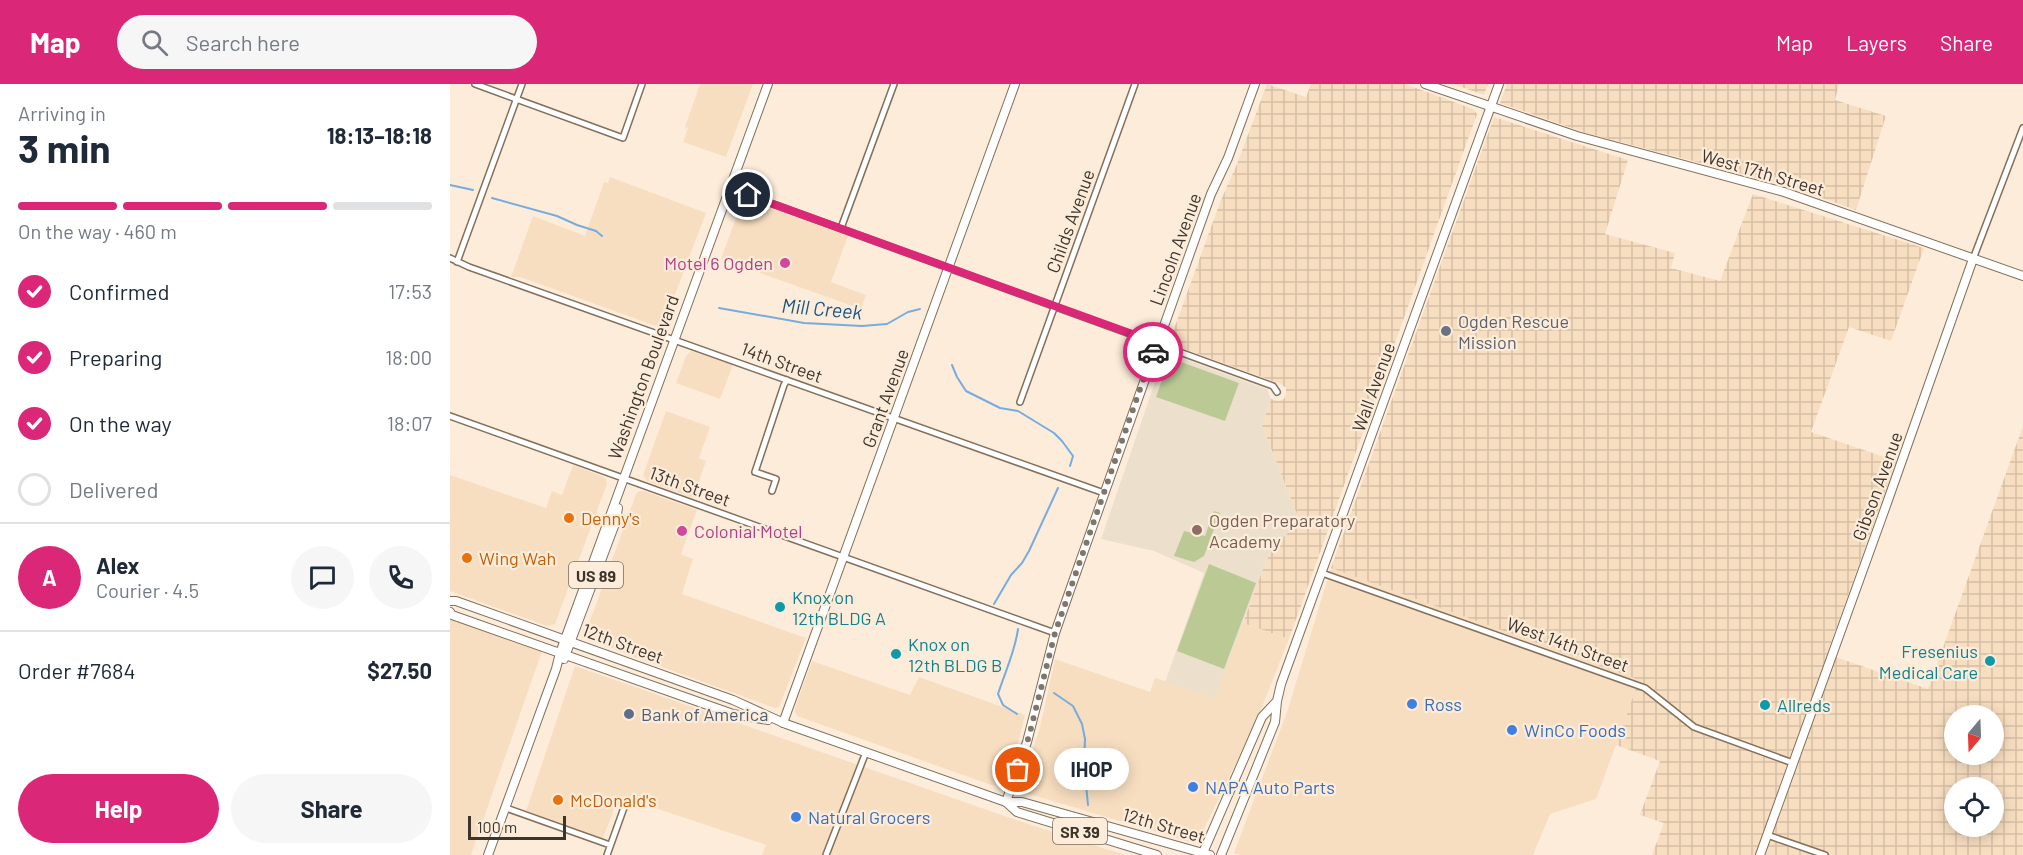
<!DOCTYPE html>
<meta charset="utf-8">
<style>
:root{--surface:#fff;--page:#f6f6f7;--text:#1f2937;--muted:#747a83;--line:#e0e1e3;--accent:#db2777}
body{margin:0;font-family:Barlow,sans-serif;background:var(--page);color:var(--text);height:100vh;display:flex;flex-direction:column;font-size:22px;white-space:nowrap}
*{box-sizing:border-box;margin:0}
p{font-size:20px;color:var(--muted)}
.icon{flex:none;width:33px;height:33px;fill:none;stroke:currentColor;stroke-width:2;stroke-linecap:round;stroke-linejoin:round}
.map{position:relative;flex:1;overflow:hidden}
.sheet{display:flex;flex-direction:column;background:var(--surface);width:450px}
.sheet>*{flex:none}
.needle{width:39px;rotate:199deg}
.controls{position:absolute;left:1494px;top:621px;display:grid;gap:12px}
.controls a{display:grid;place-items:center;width:60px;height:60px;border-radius:50%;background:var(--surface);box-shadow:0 3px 15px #0003;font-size:30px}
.scale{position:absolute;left:18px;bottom:15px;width:98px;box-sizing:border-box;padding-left:6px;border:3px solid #3d352c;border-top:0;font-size:16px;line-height:21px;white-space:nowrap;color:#3d352c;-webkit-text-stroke:4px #fdecda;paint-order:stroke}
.pin{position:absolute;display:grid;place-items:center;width:51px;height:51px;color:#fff;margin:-26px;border:3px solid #fff;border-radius:50%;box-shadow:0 2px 6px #0007}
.courier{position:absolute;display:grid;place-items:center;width:60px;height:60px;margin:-30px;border:4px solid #db2777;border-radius:50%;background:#fff;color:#222;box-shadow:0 2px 8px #0007}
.bubble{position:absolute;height:42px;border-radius:21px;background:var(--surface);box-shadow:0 3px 15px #0003;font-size:20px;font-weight:700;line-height:42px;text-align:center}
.headline em{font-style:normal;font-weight:700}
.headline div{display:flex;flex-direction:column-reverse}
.headline{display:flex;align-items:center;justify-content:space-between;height:102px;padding:0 18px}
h1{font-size:39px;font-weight:700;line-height:45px}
.bar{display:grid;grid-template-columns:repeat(4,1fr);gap:9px 6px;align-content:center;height:72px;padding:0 18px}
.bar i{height:8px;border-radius:4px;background:var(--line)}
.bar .current{background:var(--accent)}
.bar p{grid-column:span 4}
.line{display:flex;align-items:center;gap:15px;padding:0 18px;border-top:2px solid var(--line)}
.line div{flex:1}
.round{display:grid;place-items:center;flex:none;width:63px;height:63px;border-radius:32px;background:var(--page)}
ol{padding:0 18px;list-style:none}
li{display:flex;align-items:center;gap:18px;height:66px}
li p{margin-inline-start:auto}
li .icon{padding:6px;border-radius:50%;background:var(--accent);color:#fff;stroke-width:4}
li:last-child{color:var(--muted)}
li i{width:33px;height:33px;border:3px solid var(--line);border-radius:50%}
.action{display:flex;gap:12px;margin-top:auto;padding:12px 18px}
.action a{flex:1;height:69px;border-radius:36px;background:var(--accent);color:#fff;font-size:24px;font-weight:700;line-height:69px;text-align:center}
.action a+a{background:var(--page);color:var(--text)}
header{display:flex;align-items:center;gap:36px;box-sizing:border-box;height:84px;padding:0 30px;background:var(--accent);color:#fff}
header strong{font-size:28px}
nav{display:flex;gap:33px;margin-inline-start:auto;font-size:21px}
.search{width:420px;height:54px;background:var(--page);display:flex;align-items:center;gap:15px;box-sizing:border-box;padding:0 21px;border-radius:33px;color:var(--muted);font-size:22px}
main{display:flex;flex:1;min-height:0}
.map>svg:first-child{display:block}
</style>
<header>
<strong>Map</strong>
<div class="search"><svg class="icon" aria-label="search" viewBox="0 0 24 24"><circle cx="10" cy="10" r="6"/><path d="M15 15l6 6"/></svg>Search here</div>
<nav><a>Map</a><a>Layers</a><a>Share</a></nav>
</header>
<main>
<section class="sheet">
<div class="headline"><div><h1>3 min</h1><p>Arriving in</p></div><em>18:13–18:18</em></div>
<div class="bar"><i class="current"></i><i class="current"></i><i class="current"></i><i></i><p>On the way · 460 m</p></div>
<ol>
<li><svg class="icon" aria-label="check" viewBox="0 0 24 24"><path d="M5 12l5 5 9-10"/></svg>Confirmed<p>17:53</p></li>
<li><svg class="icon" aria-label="check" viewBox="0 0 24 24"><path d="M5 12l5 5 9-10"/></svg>Preparing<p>18:00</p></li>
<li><svg class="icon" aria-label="check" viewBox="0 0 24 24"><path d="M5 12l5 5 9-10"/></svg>On the way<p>18:07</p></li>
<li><i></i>Delivered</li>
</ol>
<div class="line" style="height:108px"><b class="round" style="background:var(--accent);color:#fff">A</b><div><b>Alex</b><p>Courier · 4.5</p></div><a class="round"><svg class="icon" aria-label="chat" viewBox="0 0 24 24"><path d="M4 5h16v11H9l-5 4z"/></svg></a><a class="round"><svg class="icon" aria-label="phone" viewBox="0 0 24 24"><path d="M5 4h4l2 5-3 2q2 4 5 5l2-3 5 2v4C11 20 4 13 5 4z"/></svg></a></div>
<div class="line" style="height:78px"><div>Order #7684</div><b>$27.50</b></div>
<div class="action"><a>Help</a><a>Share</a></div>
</section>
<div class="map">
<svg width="1573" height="771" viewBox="0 0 1573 771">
<defs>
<pattern id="industrial-grid" width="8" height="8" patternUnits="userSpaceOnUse" patternTransform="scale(1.5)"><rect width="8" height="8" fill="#f8dec1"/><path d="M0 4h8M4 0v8" fill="none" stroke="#d6bfa6"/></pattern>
</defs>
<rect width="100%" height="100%" fill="#fdecda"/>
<path fill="#f8dec1" d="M 250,0 L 303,0 L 276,73 L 233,58 L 238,44 L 235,43 Z
M 160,93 L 256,129 L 215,237 L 211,242 L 206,242 L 70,193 L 61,193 L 83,132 L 135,152 L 154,98 L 158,99 Z
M 299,116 L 398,152 L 381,198 L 416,211 L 411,225 L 271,175 L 291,120 L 295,117 Z
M 241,267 L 283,281 L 270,315 L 226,299 L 236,272 Z
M 216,327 L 260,343 L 249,374 L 256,377 L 243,414 L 197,397 L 193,391 Z
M 123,381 L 152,392 L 156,395 L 157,400 L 105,540 L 97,542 L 0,507 L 0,391 L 96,424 L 102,407 L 112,411 Z
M 189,407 L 194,407 L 247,426 L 231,470 L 243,475 L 232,510 L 356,554 L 329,623 L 325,624 L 182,572 L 138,554 L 136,548 L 186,410 Z
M 881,484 L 1190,596 L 1146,715 L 1100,730 L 1083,771 L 790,771 L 784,769 L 837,628 Z
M 0,534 L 92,567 L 21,771 L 0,771 Z
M 793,539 L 839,555 L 806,638 L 751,751 L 740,758 L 569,707 L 590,643 L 605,575 L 700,608 L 705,594 L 764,613 Z
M 362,577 L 460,611 L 469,593 L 575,631 L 567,663 L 555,695 L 548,701 L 541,701 L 347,632 L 345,628 L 345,624 Z
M 125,582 L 566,736 L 675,771 L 312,771 L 316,761 L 169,712 L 153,754 L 133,748 L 76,727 Z"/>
<path fill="url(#industrial-grid)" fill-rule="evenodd" d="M 817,0 L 856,13 L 861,0 L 955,0 L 1023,25 L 1027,30 L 839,555 L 793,539 L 814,482 L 823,462 L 850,438 L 812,342 L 821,315 L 829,317 L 834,315 L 836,310 L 836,304 L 831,300 L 729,263 L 723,259 L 721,253 L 771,116 L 787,80 Z
M 1003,0 L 1038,0 L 1034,11 Z
M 1057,0 L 1389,0 L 1385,16 L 1436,32 L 1406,126 L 1335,101 L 1136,49 L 1050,19 Z
M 1044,33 L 1178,76 L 1155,150 L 1225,169 L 1221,184 L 1270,197 L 1303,110 L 1474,164 L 1441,257 L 1399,243 L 1361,348 L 1446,377 L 1377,570 L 1478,605 L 1573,342 L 1573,771 L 1202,771 L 1214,739 L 1190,731 L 1210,677 L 1166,661 L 1189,596 L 881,484 ZM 1504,632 L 1544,632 L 1544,670 L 1504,670 ZM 1504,704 L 1544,704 L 1544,742 L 1504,742 Z"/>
<path fill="#ece0cd" d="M 721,270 L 817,305 L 821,315 L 812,342 L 850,438 L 823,462 L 814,482 L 765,614 L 715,598 L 754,489 L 704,467 L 651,455 L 714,272 Z"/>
<path fill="#bbca95" d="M 720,274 L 789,299 L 775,337 L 706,313 Z
M 764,427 L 770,429 L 754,472 L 744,478 L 724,472 L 734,447 L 755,452 Z
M 759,480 L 806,499 L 774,585 L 727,567 Z"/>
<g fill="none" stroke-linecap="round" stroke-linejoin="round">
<path stroke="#76acde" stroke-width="2" d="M 0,101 L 23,106
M 42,114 L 107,132 L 127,141 L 146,147 L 152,152
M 269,224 L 354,239 L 412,242 L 437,240 L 458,228 L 470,225
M 502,281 L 507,293 L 516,307 L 550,324 L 568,327 L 604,349 L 612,357 L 623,372 L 620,382
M 544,520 L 561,491 L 572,479 L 579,467 L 608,404
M 604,609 L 623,622 L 632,640 L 635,655 L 634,680 L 638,721
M 567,630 L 553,621 L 548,610 C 555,588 565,568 568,545"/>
<g stroke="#82705b" stroke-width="8">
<path id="street" d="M 25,0 L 173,54 L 192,0
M 279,104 L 823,302 L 827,308
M 391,144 L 444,0
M 0,174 L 19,183 L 654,409
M 1523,175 L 1573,44
M 7,178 L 72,0
M 570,318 L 685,0
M 0,332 L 605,549
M 322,407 L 326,395 L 305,388 L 334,301 L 337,296
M 872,489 L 1195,604 L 1244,643 L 1343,679
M 56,724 L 160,761
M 1317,751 L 1375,771
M 157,771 L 176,718
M 376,771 L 416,668"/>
</g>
<g stroke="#82705b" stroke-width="10">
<path id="secondary" d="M 975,0 L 1127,52 L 1334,108 L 1573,192
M 333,639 L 565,0
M 556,718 L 577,658 L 605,549 L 620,506 L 761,110 L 778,74 L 805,0
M 752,771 L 812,633 L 827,617
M 771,771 L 825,638 L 827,617 L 831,600 L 1049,0
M 1310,771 L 1437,419 L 1523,175"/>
</g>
<g stroke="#82705b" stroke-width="10">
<path id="primary" d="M 0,517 L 6,517 L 283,616 L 336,640 L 556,718 L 572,718 L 760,771
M 0,528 L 2,531 L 283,630 L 318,636
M 114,575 L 166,437 L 168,424
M 556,718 L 567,728 L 707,771
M 38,771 L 106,585 L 110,569 L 318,0"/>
</g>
<use href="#street" stroke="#fff" stroke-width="5"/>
<use href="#secondary" stroke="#fff" stroke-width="8"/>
<use href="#primary" stroke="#fff" stroke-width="8"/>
</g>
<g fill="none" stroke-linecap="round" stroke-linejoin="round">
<path stroke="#807569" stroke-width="6" stroke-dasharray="0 10.8" d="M 568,686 L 579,652 L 605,549 L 703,268"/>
<path stroke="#db2777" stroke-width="8" d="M 298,111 L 707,259 L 703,268"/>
</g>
<g fill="#d1479c" stroke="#fdecda" stroke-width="2">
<circle cx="335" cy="179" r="6"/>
<circle cx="232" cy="447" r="6"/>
</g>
<circle fill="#6b7280" stroke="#fdecda" stroke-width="2" cx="996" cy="247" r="6"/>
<g fill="#e8710a" stroke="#fdecda" stroke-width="2">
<circle cx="119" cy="434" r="6"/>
<circle cx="17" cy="474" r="6"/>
<circle cx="108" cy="716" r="6"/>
</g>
<circle fill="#8d6e63" stroke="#fdecda" stroke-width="2" cx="747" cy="446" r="6"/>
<g fill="#0f9aa8" stroke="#fdecda" stroke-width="2">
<circle cx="330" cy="523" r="6"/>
<circle cx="446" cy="570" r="6"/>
<circle cx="1540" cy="577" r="6"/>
<circle cx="1315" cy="621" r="6"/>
</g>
<g fill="#3f7fe0" stroke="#fdecda" stroke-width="2">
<circle cx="962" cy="620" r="6"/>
<circle cx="1062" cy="646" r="6"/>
<circle cx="743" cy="703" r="6"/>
<circle cx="346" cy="733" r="6"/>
</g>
<circle fill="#5c6f8a" stroke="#fdecda" stroke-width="2" cx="179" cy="630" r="6"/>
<g text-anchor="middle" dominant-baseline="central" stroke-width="4.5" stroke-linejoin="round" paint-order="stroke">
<g fill="#fdecda" stroke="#776c60" stroke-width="1.5">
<rect x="119" y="478" width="54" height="26" rx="4.5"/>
<rect x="603" y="734" width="54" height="26" rx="4.5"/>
</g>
<g font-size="16" font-weight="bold" fill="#3d352c">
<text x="146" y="491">US 89</text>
<text x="630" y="747">SR 39</text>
</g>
<g font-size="18" fill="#3d352c" stroke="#fdecda">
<text transform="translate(1313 88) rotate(16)">West 17th Street</text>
<text transform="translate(620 137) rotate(-70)">Childs Avenue</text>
<text transform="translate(725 165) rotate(-70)">Lincoln Avenue</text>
<text transform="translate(332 278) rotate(20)">14th Street</text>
<text transform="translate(193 293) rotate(-70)">Washington Boulevard</text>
<text transform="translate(923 303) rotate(-70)">Wall Avenue</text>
<text transform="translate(435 314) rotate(-70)">Grant Avenue</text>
<text transform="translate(240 402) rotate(20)">13th Street</text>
<text transform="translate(1427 402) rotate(-70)">Gibson Avenue</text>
<text transform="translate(173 559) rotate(20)">12th Street</text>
<text transform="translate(1118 560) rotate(20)">West 14th Street</text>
<text transform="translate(714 741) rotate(16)">12th Street</text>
</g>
<g font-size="18" fill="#b23c85" stroke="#fdecda" text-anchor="end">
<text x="323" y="179">Motel 6 Ogden</text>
<text x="244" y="447" text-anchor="start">Colonial Motel</text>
</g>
<g font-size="18" fill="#5b616d" stroke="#fdecda" text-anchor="start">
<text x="1008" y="237">Ogden Rescue<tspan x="1008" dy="21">Mission</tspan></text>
</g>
<g font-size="18" fill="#c56008" stroke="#fdecda" text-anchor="start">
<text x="131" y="434">Denny's</text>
<text x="29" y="474">Wing Wah</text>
<text x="120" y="716">McDonald's</text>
</g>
<g font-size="18" fill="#785e54" stroke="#fdecda" text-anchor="start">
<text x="759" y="436">Ogden Preparatory<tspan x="759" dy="21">Academy</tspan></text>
</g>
<g font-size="18" fill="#0d838f" stroke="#fdecda" text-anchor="start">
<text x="342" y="513">Knox on<tspan x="342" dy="21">12th BLDG A</tspan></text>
<text x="458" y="560">Knox on<tspan x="458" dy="21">12th BLDG B</tspan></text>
<text x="1528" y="567" text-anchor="end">Fresenius<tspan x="1528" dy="21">Medical Care</tspan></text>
<text x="1327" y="621">Allreds</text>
</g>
<g font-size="18" fill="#366cbe" stroke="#fdecda" text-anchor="start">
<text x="974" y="620">Ross</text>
<text x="1074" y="646">WinCo Foods</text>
<text x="755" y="703">NAPA Auto Parts</text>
<text x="358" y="733">Natural Grocers</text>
</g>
<g font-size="18" fill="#4e5e75" stroke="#fdecda" text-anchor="start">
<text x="191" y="630">Bank of America</text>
</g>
<g font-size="20" font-style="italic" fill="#1b5584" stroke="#fdecda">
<text transform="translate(372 224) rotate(5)">Mill Creek</text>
</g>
</g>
</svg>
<div class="controls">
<a><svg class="needle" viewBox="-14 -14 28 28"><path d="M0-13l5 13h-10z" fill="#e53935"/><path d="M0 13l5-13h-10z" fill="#747a83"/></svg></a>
<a><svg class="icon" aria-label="locate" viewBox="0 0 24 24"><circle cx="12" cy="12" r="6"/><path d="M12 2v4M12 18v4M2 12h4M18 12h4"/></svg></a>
</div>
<div class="scale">100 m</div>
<div class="pin" style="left:568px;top:686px;background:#ea580c"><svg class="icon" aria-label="bag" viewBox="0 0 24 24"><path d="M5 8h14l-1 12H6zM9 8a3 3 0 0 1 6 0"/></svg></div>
<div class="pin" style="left:298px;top:111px;background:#1f2937"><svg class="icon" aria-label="home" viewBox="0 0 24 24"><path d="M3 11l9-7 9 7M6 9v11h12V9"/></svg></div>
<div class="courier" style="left:703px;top:268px"><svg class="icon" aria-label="car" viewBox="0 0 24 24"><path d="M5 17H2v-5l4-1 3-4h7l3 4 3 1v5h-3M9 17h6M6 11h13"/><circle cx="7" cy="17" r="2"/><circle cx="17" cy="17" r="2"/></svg></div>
<div class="bubble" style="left:604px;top:664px;width:75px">IHOP</div>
</div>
</main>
